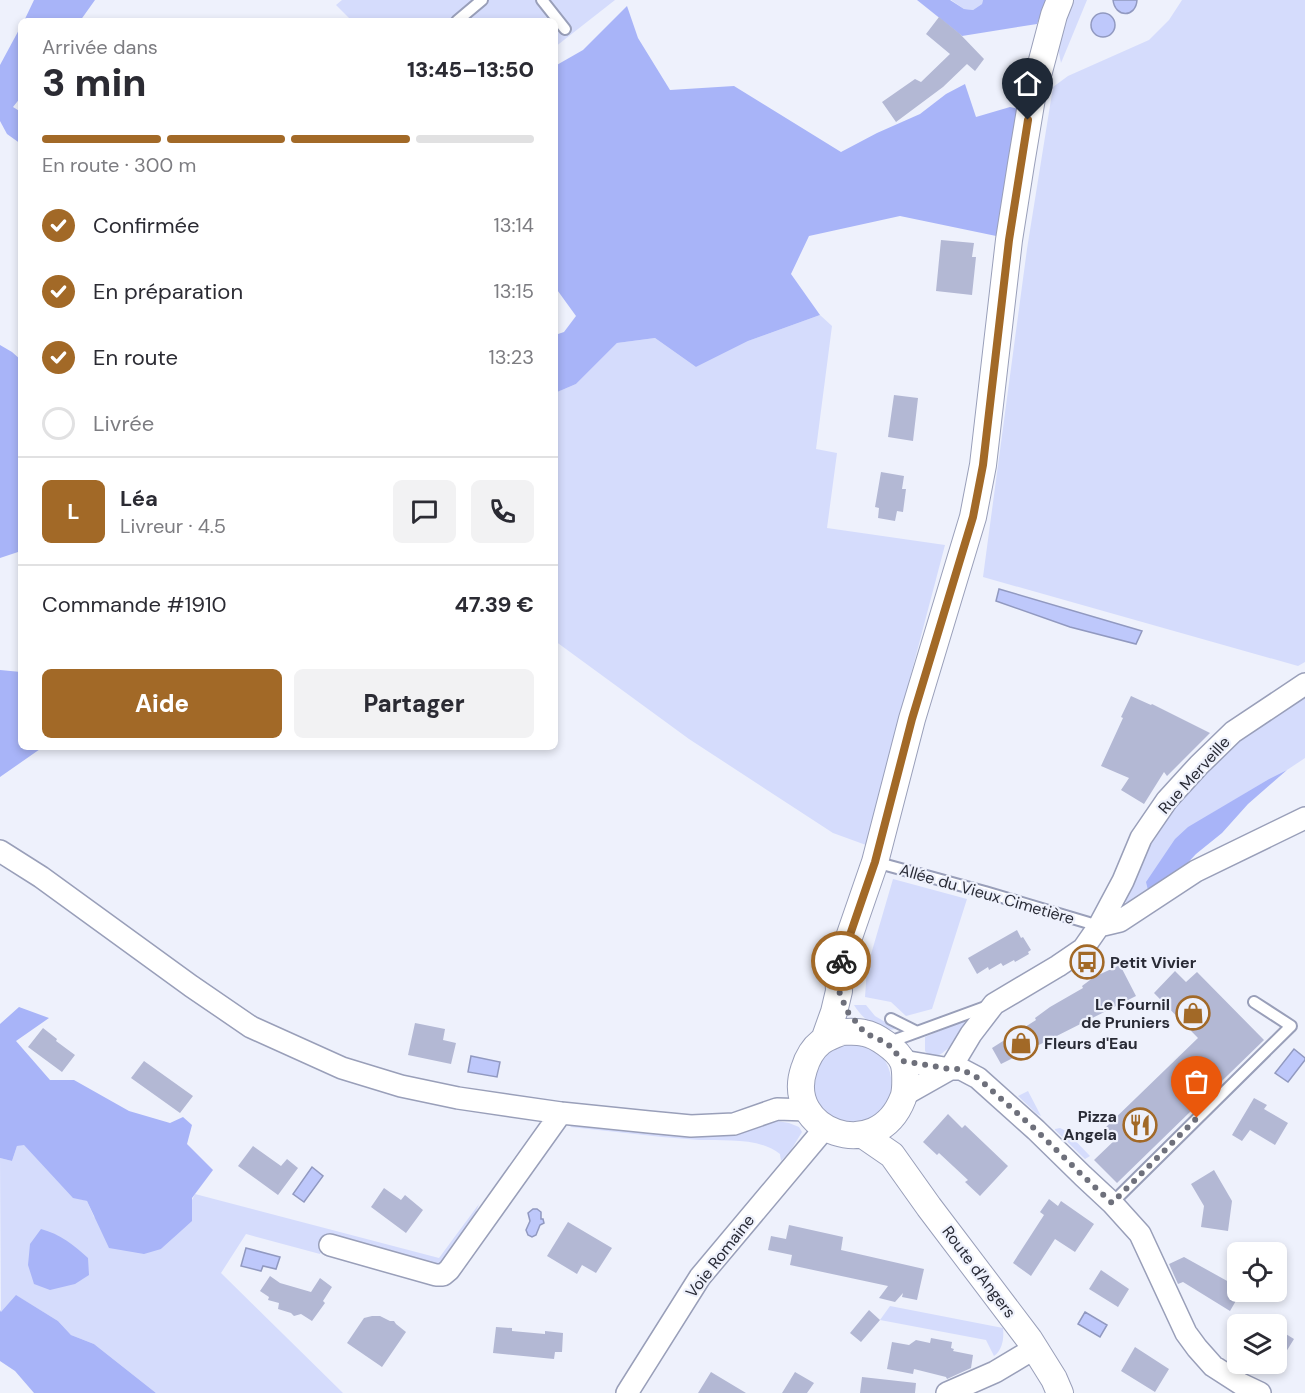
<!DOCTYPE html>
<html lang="fr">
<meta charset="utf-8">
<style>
:root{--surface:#fff;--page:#f2f2f3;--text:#2b2b33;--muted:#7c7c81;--line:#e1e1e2;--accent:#a26927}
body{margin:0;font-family:"DM Sans",sans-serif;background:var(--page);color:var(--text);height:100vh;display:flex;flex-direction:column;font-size:22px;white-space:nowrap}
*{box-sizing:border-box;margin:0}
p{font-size:20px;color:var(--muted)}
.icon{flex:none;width:33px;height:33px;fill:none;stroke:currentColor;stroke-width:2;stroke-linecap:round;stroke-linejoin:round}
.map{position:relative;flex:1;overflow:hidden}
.details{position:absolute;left:18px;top:18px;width:540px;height:732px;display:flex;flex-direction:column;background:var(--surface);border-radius:9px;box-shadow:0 3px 9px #0003}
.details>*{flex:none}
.controls{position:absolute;left:1227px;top:1242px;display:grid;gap:12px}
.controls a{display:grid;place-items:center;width:60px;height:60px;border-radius:9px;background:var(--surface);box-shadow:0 3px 9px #0003;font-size:30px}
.pin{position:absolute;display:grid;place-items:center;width:51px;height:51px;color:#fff;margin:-62px -26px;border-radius:50% 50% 50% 0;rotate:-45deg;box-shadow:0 0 6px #0007}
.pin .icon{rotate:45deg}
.courier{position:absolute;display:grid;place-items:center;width:60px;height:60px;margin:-30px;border:4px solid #a26927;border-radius:50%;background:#fff;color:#222;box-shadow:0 2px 8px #0007}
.overview em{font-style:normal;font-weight:800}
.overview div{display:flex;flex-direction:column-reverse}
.overview{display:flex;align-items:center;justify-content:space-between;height:102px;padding:0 24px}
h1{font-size:39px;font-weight:800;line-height:45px}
.bar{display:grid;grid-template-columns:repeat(4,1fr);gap:9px 6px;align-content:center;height:72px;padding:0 24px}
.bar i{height:8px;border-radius:4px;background:var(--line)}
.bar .selected{background:var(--accent)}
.bar p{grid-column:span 4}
.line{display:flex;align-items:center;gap:15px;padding:0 24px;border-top:2px solid var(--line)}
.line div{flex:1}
.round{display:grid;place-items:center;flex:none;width:63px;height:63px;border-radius:9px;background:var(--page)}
ol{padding:0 24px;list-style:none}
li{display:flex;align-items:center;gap:18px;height:66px}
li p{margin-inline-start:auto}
li .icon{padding:6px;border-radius:50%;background:var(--accent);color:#fff;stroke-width:4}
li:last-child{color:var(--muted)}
li i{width:33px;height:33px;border:3px solid var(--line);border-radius:50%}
.primary-button{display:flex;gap:12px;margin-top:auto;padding:12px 24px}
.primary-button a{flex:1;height:69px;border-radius:9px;background:var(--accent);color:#fff;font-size:24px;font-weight:800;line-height:69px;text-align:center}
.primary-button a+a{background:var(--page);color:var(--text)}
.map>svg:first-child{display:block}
</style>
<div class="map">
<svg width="1305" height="1393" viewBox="0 0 1305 1393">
<rect width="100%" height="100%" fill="#eef1fc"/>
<path fill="#d5dcfc" d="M 342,0 L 615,0 L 555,47 L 555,21 L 352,21 L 336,5 Z
M 951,0 L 983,0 L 982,4 L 973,10 L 964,9 Z
M 1071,0 L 1087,0 L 1061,63 L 1057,43 Z
M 1182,0 L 1305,0 L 1305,662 L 1298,666 L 983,577 L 1027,249 L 1053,87 L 1068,76 L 1149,40 L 1169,20 Z
M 820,315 L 832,326 L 816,449 L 837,453 L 827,528 L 945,545 L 866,845 L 833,833 L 689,739 L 555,641 L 555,393 L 576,384 L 617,343 L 655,338 L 696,367 L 748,341 Z
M 1305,694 L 1305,758 L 1287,770 L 1269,779 L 1209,815 L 1152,893 L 1133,903 L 1127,903 L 1122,898 L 1149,839 L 1176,801 L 1228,747 Z
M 893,879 L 967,899 L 932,1009 L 906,1016 L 891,1002 L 865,997 L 867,968 Z
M 854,1005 L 866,1005 L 875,1016 L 897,1029 C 879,1032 863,1020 854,1005 Z
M 963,1021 L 965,1022 C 960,1039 947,1052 932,1059 L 925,1051 L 925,1037 Z
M 841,1044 C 849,1044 861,1043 868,1046 C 903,1062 898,1117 859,1124 C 855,1124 850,1123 846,1122 C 842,1121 835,1121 832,1120 C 826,1117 817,1104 813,1099 L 818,1059 Z
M 1028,1091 L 1041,1116 L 1037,1114 L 1018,1096 Z
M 577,1121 L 739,1129 L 777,1121 L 789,1123 L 799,1127 L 802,1132 L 791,1150 L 781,1161 L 780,1154 C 758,1137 725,1141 699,1140 C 687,1139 675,1138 662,1137 C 632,1134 601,1130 570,1127 Z
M 1060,1128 L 1066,1131 L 1090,1156 L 1085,1159 L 1055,1130 L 1055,1129 Z
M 24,1144 L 73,1197 L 87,1201 L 94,1217 L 161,1249 L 173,1238 L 195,1194 L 439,1258 L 479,1204 L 465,1239 L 443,1267 L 326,1240 L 320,1254 L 246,1234 L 221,1273 L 343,1393 L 156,1393 L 94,1344 L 71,1335 L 58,1321 L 17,1296 L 1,1313 L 0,1158 L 12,1161 L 17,1146 Z
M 890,1306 L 1003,1328 C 1004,1338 1003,1349 994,1356 L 986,1340 L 880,1320 Z"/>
<path fill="#a8b4f8" d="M 34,0 L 95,0 L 80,21 L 24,21 Z
M 917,0 L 950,0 L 964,9 L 973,10 L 982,4 L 983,0 L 1046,0 L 1037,24 L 962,36 Z
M 627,6 L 638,38 L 670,90 L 734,86 L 841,152 L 877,133 L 920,114 L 946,94 L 965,84 L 976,117 L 1010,107 L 1019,109 L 1001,237 L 900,216 L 809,236 L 791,274 L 820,315 L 748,341 L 696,367 L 655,338 L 617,343 L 576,384 L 555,393 L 555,335 L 564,332 L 576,316 L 555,287 L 555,66 L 583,50 Z
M 21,26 L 21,97 L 13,107 L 21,112 L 21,144 L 7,134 L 0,121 L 0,65 Z
M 0,345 L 12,352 L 21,360 L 21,551 L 0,558 Z
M 0,670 L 21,672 L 21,747 L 43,747 L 0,777 Z
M 1287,770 L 1248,804 L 1222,833 L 1196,854 L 1179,872 L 1152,893 L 1148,890 L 1146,882 L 1175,839 L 1188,827 L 1269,779 Z
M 19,1007 L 49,1018 L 16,1041 L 50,1080 L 74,1080 L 129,1111 L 170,1123 L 183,1117 L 192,1125 L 187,1144 L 213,1170 L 192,1198 L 192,1221 L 161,1249 L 144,1254 L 109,1248 L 87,1201 L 73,1198 L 24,1145 L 17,1146 L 12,1161 L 0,1158 L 0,1024 Z
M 41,1229 C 60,1234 74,1245 88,1258 L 89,1275 L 75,1284 L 50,1290 L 34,1284 L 28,1265 L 30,1244 Z
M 16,1295 L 58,1321 L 71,1335 L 94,1344 L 156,1393 L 34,1393 L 15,1371 L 0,1361 L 0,1310 L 1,1312 Z"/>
<path fill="#bec8fb" stroke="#9199c0" stroke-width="1.5" d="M 1113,0 L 1137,0 C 1136,18 1115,18 1113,0 Z
M1091 25a12 12 0 1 1 24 0a12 12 0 1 1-24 0Z
M 999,589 L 1142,631 L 1136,644 L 1070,627 L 996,601 Z
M 1294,1049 L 1305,1058 L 1305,1060 L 1288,1082 L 1275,1073 Z
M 471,1056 L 500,1062 L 497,1077 L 468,1072 Z
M 312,1167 L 323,1176 L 304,1202 L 293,1194 Z
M 533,1209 L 537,1209 L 541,1212 L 541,1219 L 543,1219 L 544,1223 L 540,1225 L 536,1235 L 532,1237 L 528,1235 L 526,1230 L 530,1221 L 528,1213 Z
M 246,1248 L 280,1257 L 276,1269 L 263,1266 L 261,1271 L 241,1266 Z
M 1085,1312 L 1107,1325 L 1100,1337 L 1078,1324 Z"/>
<path fill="#b3b8d4" d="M 939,17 L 960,34 L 984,59 L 975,71 L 967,64 L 943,87 L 896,122 L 882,102 L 915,79 L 921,82 L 950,54 L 926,34 Z
M 941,240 L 974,243 L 972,257 L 976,257 L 972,295 L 936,291 Z
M 894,395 L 918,398 L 913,441 L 888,437 Z
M 881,472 L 904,476 L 902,489 L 906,489 L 903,512 L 897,511 L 895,521 L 878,518 L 879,508 L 875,507 Z
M 1131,696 L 1151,705 L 1152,704 L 1210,733 L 1167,776 L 1164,772 L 1144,804 L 1121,790 L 1129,778 L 1101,766 L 1123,718 L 1121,717 Z
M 1017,930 L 1021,938 L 1023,937 L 1031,950 L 1028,952 L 1029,954 L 1015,962 L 1014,960 L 1003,966 L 1001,963 L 989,970 L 988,967 L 977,974 L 968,958 Z
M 1120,965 L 1136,996 L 1001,1064 L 992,1048 L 1036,1020 L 1035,1018 L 1050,1007 L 1083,988 L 1082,986 L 1094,977 Z
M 1175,971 L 1186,982 L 1197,972 L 1264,1040 L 1117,1183 L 1094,1160 L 1117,1138 L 1106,1127 L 1198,1038 L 1154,993 Z
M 415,1023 L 445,1029 L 443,1040 L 456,1043 L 451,1064 L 408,1055 Z
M 43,1028 L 57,1039 L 56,1041 L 75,1055 L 62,1072 L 28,1047 Z
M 144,1061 L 193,1096 L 180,1113 L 131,1078 Z
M 1254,1098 L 1267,1105 L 1264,1109 L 1288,1123 L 1275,1145 L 1250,1130 L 1242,1141 L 1232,1135 Z
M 948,1114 L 962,1128 L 965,1125 L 1008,1166 L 980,1196 L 965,1182 L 968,1180 L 939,1153 L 937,1155 L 923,1142 Z
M 253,1146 L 281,1166 L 287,1159 L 298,1168 L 278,1195 L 238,1166 Z
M 1214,1170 L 1232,1201 L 1228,1231 L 1201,1227 L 1204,1206 L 1191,1184 Z
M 384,1188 L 401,1200 L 405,1195 L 423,1210 L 406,1233 L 371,1207 Z
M 1049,1199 L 1058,1206 L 1061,1201 L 1094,1224 L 1075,1252 L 1055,1239 L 1031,1276 L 1013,1263 L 1044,1215 L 1040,1212 Z
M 568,1222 L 612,1248 L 596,1273 L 582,1265 L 577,1274 L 547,1256 Z
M 789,1225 L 843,1237 L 841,1250 L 924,1269 L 917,1300 L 902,1297 L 903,1293 L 895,1302 L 879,1298 L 888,1286 L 790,1265 L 792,1255 L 768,1250 L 771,1236 L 786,1239 Z
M 1184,1257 L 1238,1287 L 1238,1292 L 1241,1292 L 1230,1311 L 1183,1282 L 1178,1284 L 1169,1264 Z
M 1101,1270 L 1129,1289 L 1118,1307 L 1089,1289 Z
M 270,1276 L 280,1283 L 311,1292 L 320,1278 L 332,1287 L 323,1301 L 325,1303 L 312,1321 L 301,1314 L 294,1316 L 291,1313 L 278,1309 L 279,1303 L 268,1300 L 269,1297 L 260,1291 Z
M 869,1310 L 880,1320 L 861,1342 L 850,1333 Z
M 372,1316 L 380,1316 L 390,1321 L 394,1321 L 396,1324 L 406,1332 L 382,1367 L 347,1343 L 364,1318 Z
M 496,1327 L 512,1328 L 512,1331 L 545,1334 L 545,1331 L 563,1333 L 562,1352 L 555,1352 L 554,1359 L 493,1353 Z
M 1276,1328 L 1294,1339 L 1276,1368 Z
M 931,1338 L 952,1342 L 951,1348 L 954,1349 L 953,1351 L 973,1355 L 971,1368 L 947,1379 L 946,1377 L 914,1369 L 913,1374 L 887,1369 L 892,1342 L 909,1345 L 916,1340 L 930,1343 Z
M 1135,1347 L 1169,1369 L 1155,1392 L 1121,1371 Z
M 711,1372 L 746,1393 L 698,1393 Z
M 795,1372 L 814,1383 L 807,1393 L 782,1393 Z
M 862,1377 L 916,1383 L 915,1393 L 860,1393 Z"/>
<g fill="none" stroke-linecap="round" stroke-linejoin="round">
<g stroke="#999fb9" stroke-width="14">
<path id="service" d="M 542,0 L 565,29
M 457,21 L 482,0
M 875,862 L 985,892 L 1099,926
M 891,1019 L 917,1032
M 887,1043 L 988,1006
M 1112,1203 L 1291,1026 L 1254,1002"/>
</g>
<g stroke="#999fb9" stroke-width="24">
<path id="minor" d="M 0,851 L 41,877 L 191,986 L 251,1027 L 342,1068 L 401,1086 L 458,1098 L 561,1113 L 649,1122 L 691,1126 L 734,1124 L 777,1109 L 808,1110
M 1099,926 L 1120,921 L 1196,871 L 1305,818
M 903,1061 L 950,1069 L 961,1069 L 978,1078 L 1036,1130 L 1083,1176 L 1112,1203 L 1140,1234 L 1186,1333 L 1197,1348 L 1213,1366 L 1241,1384 L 1260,1393
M 904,1095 L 950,1069 L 971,1034 L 994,1004 L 1058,966 L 1083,949 L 1099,926 L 1123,881 L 1141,838 L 1167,800 L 1199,765 L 1233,732 L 1305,684
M 330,1245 L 436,1275 L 443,1275 L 449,1270 L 561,1113
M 627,1393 L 700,1277 L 825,1128
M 947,1393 L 995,1372 L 1035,1348"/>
</g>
<g stroke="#999fb9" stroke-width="28">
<path id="tertiary" d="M 841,1032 C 848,1032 857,1031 864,1033 C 876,1035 898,1050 903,1062 C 906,1069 906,1091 903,1098 C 877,1166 783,1131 804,1069 C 807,1059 812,1049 821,1042 C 826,1038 835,1035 841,1032 Z
M 824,1040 L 834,1012 L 839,991 L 838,969 L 875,862 L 912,719 L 973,517 L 983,465 L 1009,240 L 1021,164 L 1032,98 L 1054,15 L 1060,0
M 863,1135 L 892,1155 L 929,1207 L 1029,1339 L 1054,1379 L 1060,1393"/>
</g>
<use href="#service" stroke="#fff" stroke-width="10"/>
<use href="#minor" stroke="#fff" stroke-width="21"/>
<use href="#tertiary" stroke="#fff" stroke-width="26"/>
</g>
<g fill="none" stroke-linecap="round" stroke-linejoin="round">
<path stroke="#6e707b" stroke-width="6" stroke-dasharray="0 10.8" d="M 841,961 L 838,969 L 839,991 L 847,1011 L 865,1033 L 887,1043 L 903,1061 L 950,1069 L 961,1069 L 978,1078 L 1036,1130 L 1083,1176 L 1112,1203 L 1197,1118"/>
<path stroke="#a26927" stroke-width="8" d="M 841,961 L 875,862 L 912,719 L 973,517 L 983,465 L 1009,240 L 1028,120"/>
</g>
<defs>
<g id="bus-ring" transform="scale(1.725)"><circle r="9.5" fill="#eef1fc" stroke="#a26927" stroke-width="1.5"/><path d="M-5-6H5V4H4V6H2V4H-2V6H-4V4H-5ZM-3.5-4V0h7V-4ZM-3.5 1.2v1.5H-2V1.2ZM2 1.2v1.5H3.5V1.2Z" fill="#a26927"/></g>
<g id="shop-ring" transform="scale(1.725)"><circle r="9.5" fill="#eef1fc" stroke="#a26927" stroke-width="1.5"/><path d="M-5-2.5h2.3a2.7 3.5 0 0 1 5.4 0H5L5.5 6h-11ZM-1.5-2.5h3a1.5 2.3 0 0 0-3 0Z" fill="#a26927"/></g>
<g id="restaurant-ring" transform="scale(1.725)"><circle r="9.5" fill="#eef1fc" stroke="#a26927" stroke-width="1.5"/><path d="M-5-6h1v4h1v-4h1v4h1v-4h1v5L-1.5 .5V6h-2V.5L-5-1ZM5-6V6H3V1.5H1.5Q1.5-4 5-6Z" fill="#a26927"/></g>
</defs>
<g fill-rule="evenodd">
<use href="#bus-ring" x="1087" y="962"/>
<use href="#shop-ring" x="1193" y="1013"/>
<use href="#shop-ring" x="1021" y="1043"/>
<use href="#restaurant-ring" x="1140" y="1125"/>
</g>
<g text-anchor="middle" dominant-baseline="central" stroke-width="4.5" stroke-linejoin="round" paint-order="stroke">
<g font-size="16" fill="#292b36" stroke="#eef1fc">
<text transform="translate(1194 775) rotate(-48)">Rue Merveille</text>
<text transform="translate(987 894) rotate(16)">Allée du Vieux Cimetière</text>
<text transform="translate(720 1256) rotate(-52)">Voie Romaine</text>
<text transform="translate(979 1272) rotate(53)">Route d'Angers</text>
</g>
<g font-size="16" font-weight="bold" fill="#292b36" stroke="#eef1fc" text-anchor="start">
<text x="1110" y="962">Petit Vivier</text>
<text x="1170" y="1004" text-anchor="end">Le Fournil<tspan x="1170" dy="18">de Pruniers</tspan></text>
<text x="1044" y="1043">Fleurs d'Eau</text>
<text x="1117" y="1116" text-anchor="end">Pizza<tspan x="1117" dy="18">Angela</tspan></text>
</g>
</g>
</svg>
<div class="controls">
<a><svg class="icon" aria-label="locate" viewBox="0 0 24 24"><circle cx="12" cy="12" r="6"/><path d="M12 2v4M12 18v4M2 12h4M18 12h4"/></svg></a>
<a><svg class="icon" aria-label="layers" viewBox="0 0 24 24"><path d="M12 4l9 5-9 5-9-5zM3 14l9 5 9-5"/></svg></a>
</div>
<div class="pin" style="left:1197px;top:1118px;background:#ea580c"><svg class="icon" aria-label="bag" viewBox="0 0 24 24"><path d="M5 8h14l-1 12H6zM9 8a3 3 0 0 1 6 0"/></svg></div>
<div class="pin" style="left:1028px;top:120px;background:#1f2937"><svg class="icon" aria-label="home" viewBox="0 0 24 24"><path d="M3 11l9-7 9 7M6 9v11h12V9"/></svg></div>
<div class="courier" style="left:841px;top:961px"><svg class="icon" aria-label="bike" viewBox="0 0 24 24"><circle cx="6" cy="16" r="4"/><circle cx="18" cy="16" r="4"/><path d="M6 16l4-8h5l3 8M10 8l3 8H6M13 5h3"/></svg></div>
<section class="details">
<div class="overview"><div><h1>3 min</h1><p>Arrivée dans</p></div><em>13:45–13:50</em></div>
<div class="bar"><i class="selected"></i><i class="selected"></i><i class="selected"></i><i></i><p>En route · 300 m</p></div>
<ol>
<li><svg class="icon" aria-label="check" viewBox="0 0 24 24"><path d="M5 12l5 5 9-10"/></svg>Confirmée<p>13:14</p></li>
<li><svg class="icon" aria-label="check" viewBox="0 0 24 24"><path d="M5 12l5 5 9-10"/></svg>En préparation<p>13:15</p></li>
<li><svg class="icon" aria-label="check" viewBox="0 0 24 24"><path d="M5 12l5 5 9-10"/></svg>En route<p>13:23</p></li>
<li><i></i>Livrée</li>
</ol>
<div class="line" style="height:108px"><b class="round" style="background:var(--accent);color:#fff">L</b><div><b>Léa</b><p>Livreur · 4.5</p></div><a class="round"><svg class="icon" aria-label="chat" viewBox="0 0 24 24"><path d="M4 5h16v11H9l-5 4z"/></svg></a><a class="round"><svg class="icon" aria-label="phone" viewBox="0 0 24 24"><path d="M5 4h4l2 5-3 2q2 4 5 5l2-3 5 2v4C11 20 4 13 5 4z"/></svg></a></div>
<div class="line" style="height:78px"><div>Commande #1910</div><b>47.39 €</b></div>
<div class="primary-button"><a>Aide</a><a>Partager</a></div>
</section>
</div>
